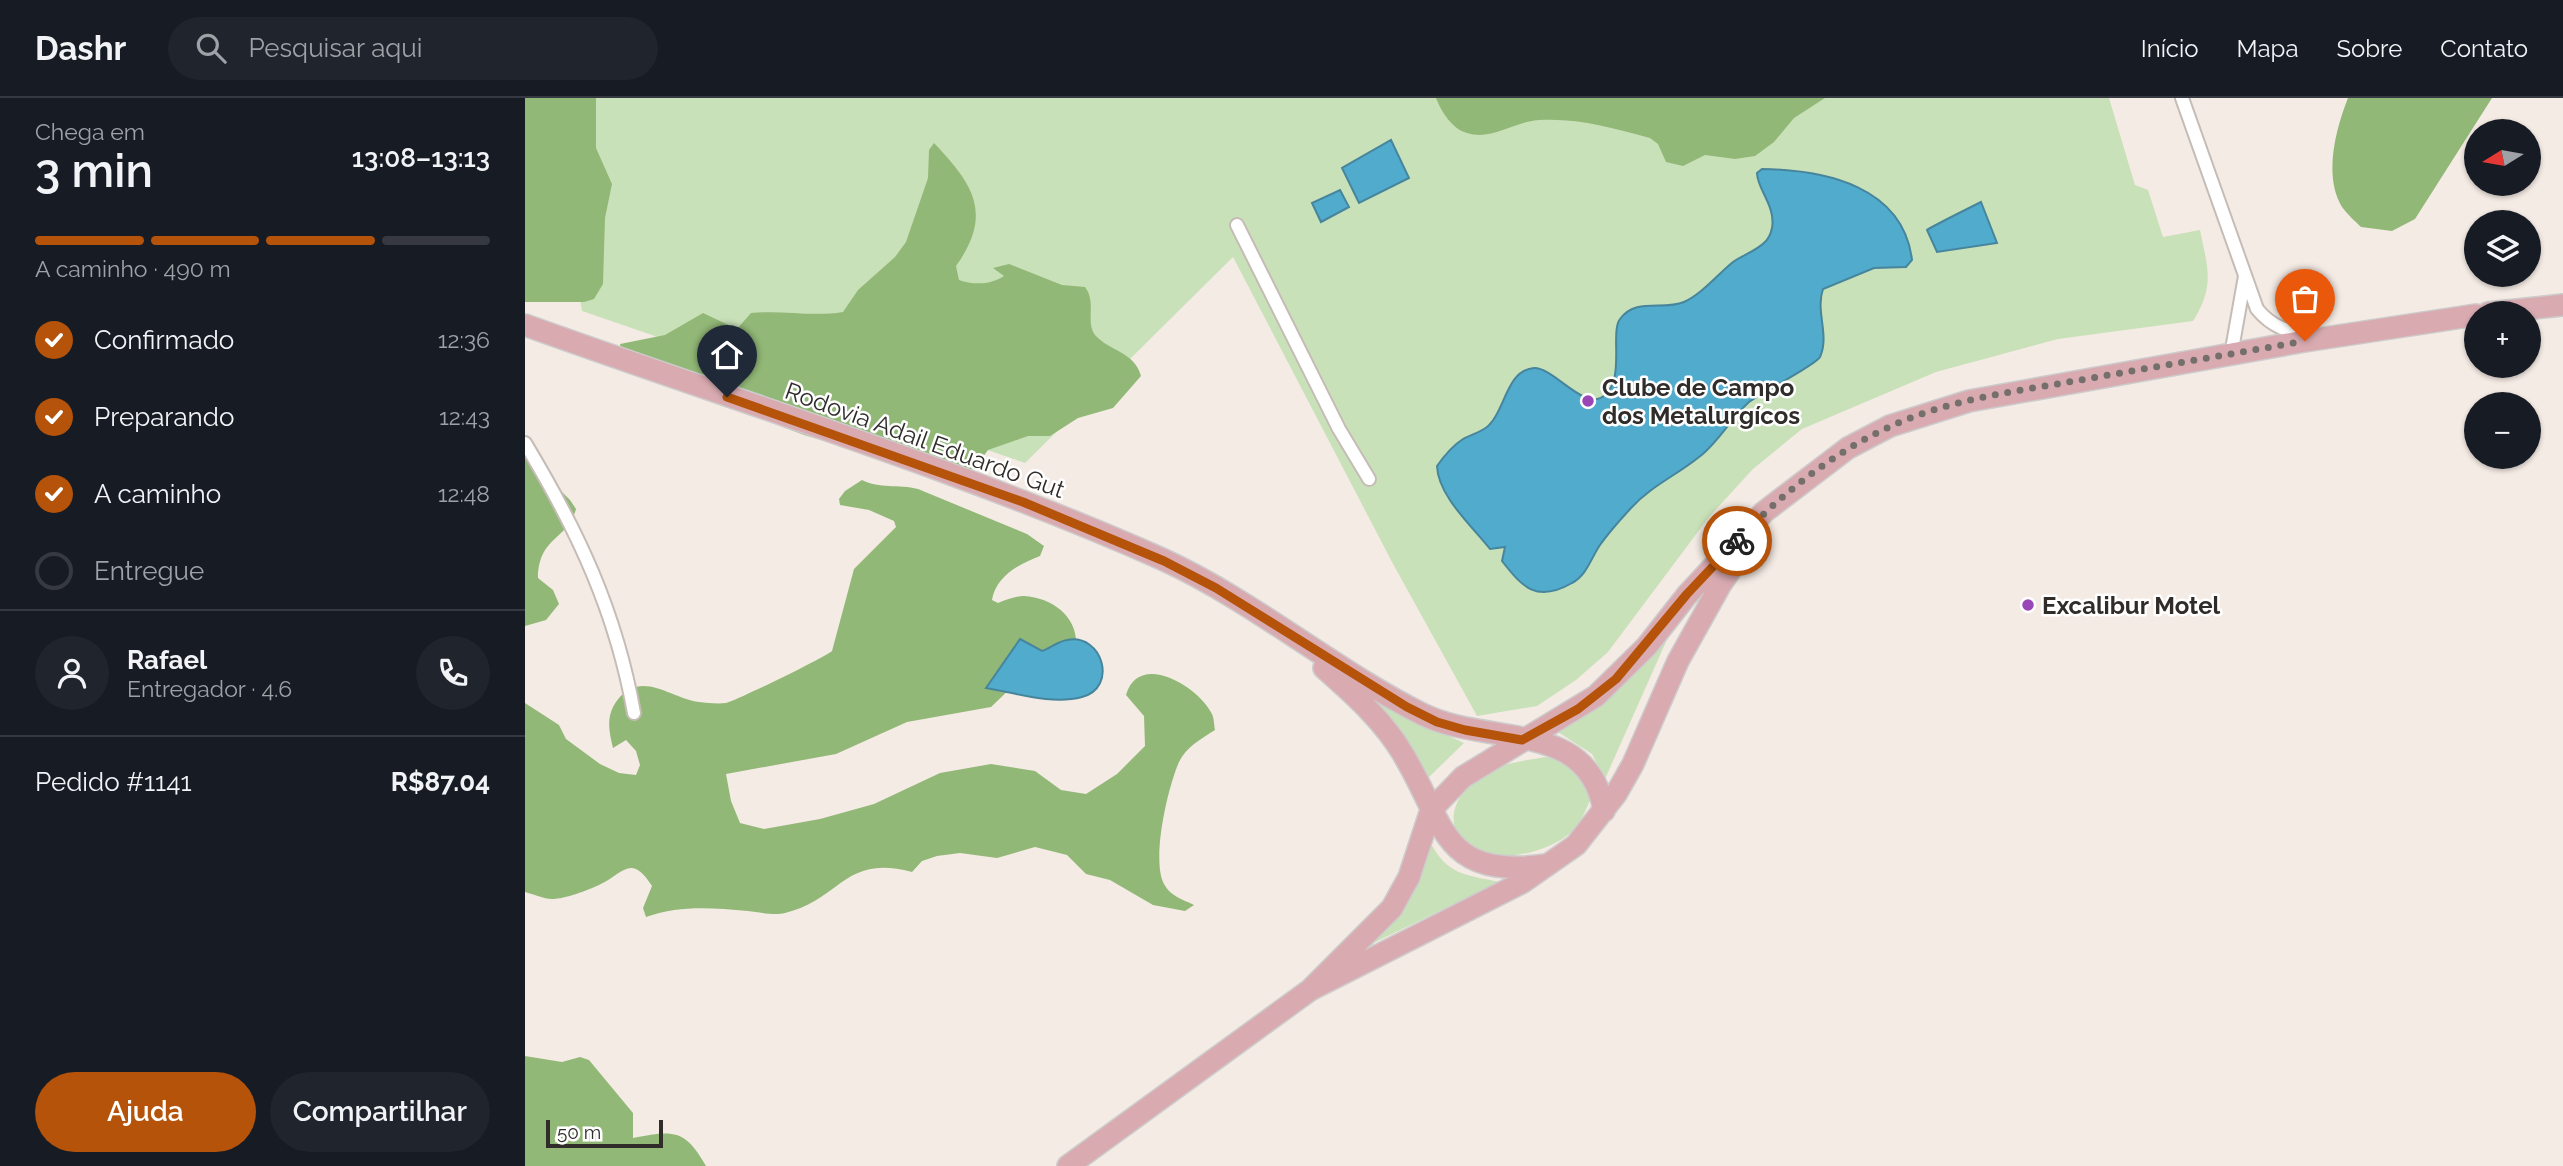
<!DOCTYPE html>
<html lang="pt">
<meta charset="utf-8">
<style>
:root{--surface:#171b24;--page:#20242c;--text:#f1f3f6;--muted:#9ea1a6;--line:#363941;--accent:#b45309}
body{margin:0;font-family:Raleway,sans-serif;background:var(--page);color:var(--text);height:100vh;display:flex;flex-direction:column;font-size:26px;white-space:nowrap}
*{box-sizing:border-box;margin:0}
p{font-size:23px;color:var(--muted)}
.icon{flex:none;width:38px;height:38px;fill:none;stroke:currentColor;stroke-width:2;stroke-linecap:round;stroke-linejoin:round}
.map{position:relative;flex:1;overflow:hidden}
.side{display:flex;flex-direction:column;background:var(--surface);width:525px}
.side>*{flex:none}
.needle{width:46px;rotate:259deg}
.fabs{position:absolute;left:1939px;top:21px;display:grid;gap:14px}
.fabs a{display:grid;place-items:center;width:77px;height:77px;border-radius:50%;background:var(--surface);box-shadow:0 2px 5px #0004;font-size:35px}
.scale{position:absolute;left:21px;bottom:18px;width:117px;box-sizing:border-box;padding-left:7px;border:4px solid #302c2a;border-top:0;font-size:19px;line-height:24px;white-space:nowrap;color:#302c2a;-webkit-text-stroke:5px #fff;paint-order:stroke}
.pin{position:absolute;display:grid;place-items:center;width:60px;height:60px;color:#fff;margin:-72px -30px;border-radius:50% 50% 50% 0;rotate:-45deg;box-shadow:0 0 7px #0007}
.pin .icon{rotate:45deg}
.courier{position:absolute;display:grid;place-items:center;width:70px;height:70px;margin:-35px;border:5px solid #b45309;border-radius:50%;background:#fff;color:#222;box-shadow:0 2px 9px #0007}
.summary em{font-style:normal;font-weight:600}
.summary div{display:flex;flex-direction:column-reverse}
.summary{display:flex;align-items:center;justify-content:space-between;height:119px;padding:0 35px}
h1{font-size:46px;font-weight:600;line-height:52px}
.bar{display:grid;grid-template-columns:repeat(4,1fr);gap:10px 7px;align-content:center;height:84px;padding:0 35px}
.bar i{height:9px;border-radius:5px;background:var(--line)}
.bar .on{background:var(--accent)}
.bar p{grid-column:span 4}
.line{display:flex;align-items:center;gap:18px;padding:0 35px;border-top:2px solid var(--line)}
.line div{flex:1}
.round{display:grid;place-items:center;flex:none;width:74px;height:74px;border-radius:37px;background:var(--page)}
ol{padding:0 35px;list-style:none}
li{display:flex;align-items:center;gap:21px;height:77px}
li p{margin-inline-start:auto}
li .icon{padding:7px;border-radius:50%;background:var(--accent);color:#fff;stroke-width:4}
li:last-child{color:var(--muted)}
li i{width:38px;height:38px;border:4px solid var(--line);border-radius:50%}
.button{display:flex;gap:14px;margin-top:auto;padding:14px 35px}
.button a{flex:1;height:80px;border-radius:42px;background:var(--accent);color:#fff;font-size:28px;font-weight:600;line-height:80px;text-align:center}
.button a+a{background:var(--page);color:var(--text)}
header{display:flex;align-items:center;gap:42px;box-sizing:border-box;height:98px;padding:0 35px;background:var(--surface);border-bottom:2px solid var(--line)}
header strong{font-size:33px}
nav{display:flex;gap:38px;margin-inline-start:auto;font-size:24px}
.search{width:490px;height:63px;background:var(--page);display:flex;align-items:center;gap:18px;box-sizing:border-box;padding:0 24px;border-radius:38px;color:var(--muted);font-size:26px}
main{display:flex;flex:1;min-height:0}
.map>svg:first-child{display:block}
</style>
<header>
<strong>Dashr</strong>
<div class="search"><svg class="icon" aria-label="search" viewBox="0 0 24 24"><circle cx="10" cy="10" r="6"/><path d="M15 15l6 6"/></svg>Pesquisar aqui</div>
<nav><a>Início</a><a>Mapa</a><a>Sobre</a><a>Contato</a></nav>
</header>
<main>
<section class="side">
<div class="summary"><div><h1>3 min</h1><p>Chega em</p></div><em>13:08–13:13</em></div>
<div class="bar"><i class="on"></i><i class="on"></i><i class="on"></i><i></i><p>A caminho · 490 m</p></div>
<ol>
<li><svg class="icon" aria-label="check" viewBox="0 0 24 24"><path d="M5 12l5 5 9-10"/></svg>Confirmado<p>12:36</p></li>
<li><svg class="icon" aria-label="check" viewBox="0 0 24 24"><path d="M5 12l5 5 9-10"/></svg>Preparando<p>12:43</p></li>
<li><svg class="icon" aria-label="check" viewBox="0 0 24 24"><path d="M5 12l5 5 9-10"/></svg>A caminho<p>12:48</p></li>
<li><i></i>Entregue</li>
</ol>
<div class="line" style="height:126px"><a class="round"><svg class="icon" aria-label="person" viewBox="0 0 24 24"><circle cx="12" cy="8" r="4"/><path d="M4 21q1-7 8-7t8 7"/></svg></a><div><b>Rafael</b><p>Entregador · 4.6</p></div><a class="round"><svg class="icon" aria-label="phone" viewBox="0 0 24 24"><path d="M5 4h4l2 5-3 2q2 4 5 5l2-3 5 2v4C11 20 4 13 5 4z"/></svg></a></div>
<div class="line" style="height:91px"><div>Pedido #1141</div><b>R$87.04</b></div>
<div class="button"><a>Ajuda</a><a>Compartilhar</a></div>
</section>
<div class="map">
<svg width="2038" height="1068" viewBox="0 0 2038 1068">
<rect width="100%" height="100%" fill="#f5ebe5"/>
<path fill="#c9e1b9" d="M 22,0 L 1584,0 L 1610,87 L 1623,92 L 1638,139 L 1675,132 C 1683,171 1690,188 1668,223 L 1533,241 L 1411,274 L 1277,331 L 1228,371 L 1184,419 L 1083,554 L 1051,582 L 1012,608 L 952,618 L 867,464 L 708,159 L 500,365 L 57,213 Z
M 1144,537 L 1080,681 L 1067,656 L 1033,634 C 1079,611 1111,575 1144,537 Z
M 846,602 L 939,645 L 901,682 Z
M 1022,659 L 1053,670 L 1068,695 C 1063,706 1059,719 1051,729 C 1028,757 955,773 933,736 C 920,715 938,690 955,677 C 969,667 1005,661 1022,659 Z
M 904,742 C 922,777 938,776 974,784 L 838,850 Z"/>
<path fill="#92b877" d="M 0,0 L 71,0 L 71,50 L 87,86 L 80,120 L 78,186 L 69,201 L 59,204 L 0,204 Z
M 911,0 L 1300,0 L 1269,20 L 1249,44 L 1230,58 L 1210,61 L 1180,57 L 1158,68 L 1141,64 L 1133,46 L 1125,40 C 1087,30 1054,20 1015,22 C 990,23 967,43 942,35 C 927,31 916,13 911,0 Z
M 1823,0 L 1967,0 L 1890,121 L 1867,133 L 1836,129 C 1830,123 1822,116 1817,109 C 1798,78 1811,30 1823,0 Z
M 409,45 C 449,87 468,116 431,168 L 434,182 C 448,187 466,187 479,178 L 468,170 L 484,166 L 537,187 L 560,189 C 572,205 560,223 570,237 C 584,253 610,254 616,278 L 588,310 L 553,320 L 525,338 L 503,338 L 463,352 L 450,370 L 431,381 L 279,337 L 213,312 L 97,255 L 95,246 L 140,237 L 178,215 L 212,231 L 226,215 C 258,212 287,219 318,214 L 333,192 L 370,159 L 381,144 L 403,80 L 404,52 Z
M 0,357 L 45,402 L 51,411 C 42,443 14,438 13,480 L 28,492 L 34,506 L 21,522 L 0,528 Z
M 337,382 C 354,391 374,386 393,391 L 502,436 L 519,448 L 515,458 C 494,466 471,478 467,502 L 473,505 C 481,502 491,498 499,498 C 529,500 554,520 551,550 L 489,587 L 466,609 L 382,624 L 311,656 L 201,676 L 206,703 L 215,725 L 239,731 L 295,721 L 349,706 L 415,675 L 466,666 L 510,673 L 536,692 L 561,696 L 592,676 L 620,648 L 619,618 L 601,597 C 614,552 674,589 687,616 C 689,620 689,627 690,632 C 676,641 661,649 654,664 C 643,689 626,761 639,786 C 645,798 657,801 669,807 L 660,813 L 628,807 L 585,782 L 561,776 L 542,757 L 510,749 L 472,760 L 435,755 L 412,758 L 397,763 L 387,774 C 319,756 317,801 260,815 C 249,818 234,814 223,813 C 186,810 156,807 121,819 L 118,810 L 127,788 C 106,755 99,775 74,787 C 63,792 40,801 27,801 C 19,801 8,796 0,794 L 0,605 L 34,627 L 41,641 L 75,666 L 94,675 L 111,677 L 115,667 L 111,653 L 101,642 L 88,650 C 83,630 81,616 94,600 C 117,572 148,601 174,604 C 182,605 193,606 201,605 C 208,604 299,560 307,553 L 329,471 L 371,429 L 369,423 L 344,412 L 315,407 L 314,401 L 320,393 Z
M 0,958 L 37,964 L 55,959 L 64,962 L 108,1015 L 108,1040 C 149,1032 160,1031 181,1068 L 0,1068 Z"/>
<path fill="#50abcd" stroke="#46859c" stroke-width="2" d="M 866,42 L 884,80 L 834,105 L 817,70 Z
M 1237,71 C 1300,72 1378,88 1387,162 L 1381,169 L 1349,170 L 1298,191 C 1290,213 1305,237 1295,259 C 1291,267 1237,294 1224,304 C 1205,321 1194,344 1174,359 C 1152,377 1126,388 1106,410 C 1095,422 1084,434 1075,447 C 1066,460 1062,477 1047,485 C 1012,505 998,490 977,463 L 980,449 L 965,451 C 947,428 913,398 912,368 C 919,358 927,348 938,341 C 946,336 959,334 965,326 C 980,311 982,272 1009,270 C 1029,269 1060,315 1080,297 C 1100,280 1085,234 1095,221 C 1111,199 1138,213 1159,204 C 1177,196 1193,176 1208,164 C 1218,157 1231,153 1240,144 C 1243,141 1246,135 1247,130 C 1251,108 1232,91 1232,75 Z
M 815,92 L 824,109 L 796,124 L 787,105 Z
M 1456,104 L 1472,145 L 1412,154 L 1402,132 C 1404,130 1448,108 1456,104 Z
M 495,541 L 517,553 C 525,550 534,543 542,542 C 578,535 593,590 557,599 C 527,607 491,595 461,590 Z"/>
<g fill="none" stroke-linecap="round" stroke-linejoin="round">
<g stroke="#c5bcb6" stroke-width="16">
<path id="minor" d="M 1657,0 L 1732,211 C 1747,229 1761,233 1783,236
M 712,127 L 814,331 L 844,381
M 1706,257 L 1720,178
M 0,345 C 53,433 91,514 109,615"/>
</g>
<g stroke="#cdcccc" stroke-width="24">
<path id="primary" d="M 1963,215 L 2038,207
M 0,227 C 211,303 432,370 637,461 C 729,503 807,571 897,616 C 963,649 1064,620 1079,713
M 799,570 C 828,596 858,622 878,656 C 921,728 917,781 1021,767
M 785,892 L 867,810 L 884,779 L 906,712 L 938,679 L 1071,598 L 1122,548 L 1162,497 L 1239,414 L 1323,350 L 1365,328 L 1444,303 L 1780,243 L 1951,217
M 543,1068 L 785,892 L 998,784 L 1051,747 L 1091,696 L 1108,666 L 1153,563 L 1196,486 L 1222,448"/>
</g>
<use href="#minor" stroke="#fff" stroke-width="12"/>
<use href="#primary" stroke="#d9abb1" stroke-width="21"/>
</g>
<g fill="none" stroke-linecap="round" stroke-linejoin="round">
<path stroke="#756f6b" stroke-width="7" stroke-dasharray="0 12.6" d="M 1212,443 C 1255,397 1306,356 1364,329 C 1420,303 1484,294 1544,284 C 1623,270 1701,257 1780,243"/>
<path stroke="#b45309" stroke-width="9" d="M 202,299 L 498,404 L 639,463 L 691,490 L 882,609 L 912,624 L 940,632 L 997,642 L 1053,611 L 1091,581 L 1162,496 L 1212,443"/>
</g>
<g fill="#9947b7" stroke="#fff" stroke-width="2.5">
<circle cx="1063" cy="303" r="7"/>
<circle cx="1503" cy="507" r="7"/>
</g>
<g text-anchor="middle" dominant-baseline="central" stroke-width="5" stroke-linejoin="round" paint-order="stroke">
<g font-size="24" font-weight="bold" fill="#302c2a" stroke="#fff" text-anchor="start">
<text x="1077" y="289">Clube de Campo<tspan x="1077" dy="28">dos Metalurgícos</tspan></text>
<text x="1517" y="507">Excalibur Motel</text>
</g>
<g font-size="24" fill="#302c2a" stroke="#fff">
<text transform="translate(400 342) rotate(20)">Rodovia Adail Eduardo Gut</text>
</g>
</g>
</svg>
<div class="fabs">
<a><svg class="needle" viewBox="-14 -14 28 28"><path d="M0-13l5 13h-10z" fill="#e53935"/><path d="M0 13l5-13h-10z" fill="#9ea1a6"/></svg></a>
<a><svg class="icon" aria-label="layers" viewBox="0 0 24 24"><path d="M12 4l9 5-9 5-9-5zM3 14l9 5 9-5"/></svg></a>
<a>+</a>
<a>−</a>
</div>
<div class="scale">50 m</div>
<div class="pin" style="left:1780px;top:243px;background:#ea580c"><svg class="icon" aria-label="bag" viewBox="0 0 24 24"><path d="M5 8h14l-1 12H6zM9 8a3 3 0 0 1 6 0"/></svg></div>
<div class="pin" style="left:202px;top:299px;background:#1f2937"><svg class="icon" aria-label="home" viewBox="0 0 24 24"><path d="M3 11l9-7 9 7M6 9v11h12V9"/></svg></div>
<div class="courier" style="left:1212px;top:443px"><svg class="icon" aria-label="bike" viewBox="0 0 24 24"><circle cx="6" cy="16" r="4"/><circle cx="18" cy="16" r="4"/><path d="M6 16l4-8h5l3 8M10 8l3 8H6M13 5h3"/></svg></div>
</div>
</main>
